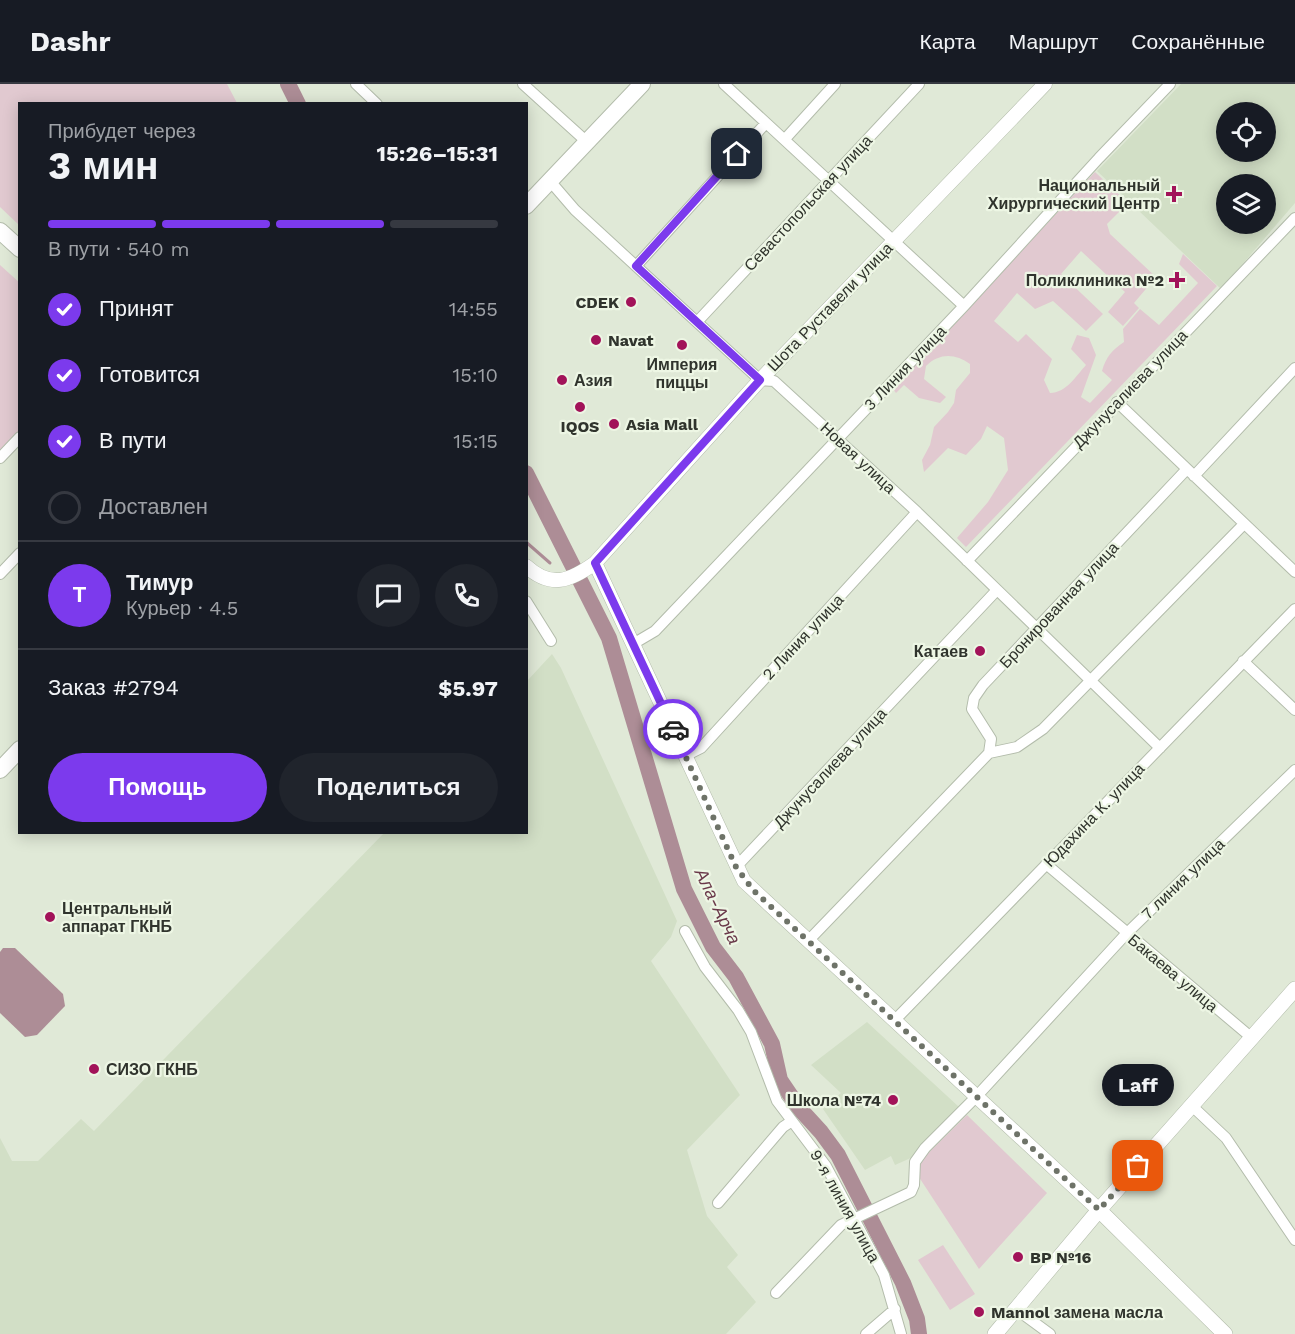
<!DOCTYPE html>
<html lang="ru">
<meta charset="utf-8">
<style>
:root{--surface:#171b24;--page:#20242c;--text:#f1f3f6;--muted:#9ea1a6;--line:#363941;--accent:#7c3aed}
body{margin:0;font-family:"Work Sans",sans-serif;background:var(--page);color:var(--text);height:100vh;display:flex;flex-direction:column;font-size:22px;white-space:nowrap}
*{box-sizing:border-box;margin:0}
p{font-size:20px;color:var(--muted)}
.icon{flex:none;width:33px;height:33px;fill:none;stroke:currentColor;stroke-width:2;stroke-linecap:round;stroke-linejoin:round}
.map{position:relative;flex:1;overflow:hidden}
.sheet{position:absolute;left:18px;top:18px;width:510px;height:732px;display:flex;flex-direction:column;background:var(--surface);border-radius:0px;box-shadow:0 3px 15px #0003}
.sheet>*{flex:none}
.tools{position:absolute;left:1216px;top:18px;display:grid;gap:12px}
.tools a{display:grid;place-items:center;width:60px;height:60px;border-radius:50%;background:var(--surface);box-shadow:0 3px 15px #0003;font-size:30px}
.pin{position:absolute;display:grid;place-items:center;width:51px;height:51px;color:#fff;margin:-26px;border-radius:12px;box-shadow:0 3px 9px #0006}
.courier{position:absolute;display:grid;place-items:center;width:60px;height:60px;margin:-30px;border:4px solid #7c3aed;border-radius:50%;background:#fff;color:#222;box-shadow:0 2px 8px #0007}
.bubble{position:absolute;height:42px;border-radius:21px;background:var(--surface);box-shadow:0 3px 15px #0003;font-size:20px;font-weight:700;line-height:42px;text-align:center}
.head em{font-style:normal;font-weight:700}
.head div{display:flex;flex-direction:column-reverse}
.head{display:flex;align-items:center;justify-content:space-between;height:102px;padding:0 30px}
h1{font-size:39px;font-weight:700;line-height:45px}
.bar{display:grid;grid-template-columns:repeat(4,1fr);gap:9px 6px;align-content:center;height:72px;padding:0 30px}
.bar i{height:8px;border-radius:4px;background:var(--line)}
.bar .selected{background:var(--accent)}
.bar p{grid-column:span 4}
.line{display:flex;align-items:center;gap:15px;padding:0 30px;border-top:2px solid var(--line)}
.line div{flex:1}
.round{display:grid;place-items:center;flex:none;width:63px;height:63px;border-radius:32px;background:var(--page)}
ol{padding:0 30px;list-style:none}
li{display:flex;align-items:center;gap:18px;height:66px}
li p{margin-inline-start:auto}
li .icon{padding:6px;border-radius:50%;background:var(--accent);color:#fff;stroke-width:4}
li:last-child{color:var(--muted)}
li i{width:33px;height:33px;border:3px solid var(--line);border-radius:50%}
.primary-button{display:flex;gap:12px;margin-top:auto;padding:12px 30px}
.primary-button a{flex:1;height:69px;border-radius:36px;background:var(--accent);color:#fff;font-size:24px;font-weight:700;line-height:69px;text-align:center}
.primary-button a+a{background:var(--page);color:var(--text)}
header{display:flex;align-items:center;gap:36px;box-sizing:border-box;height:84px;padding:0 30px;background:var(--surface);border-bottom:2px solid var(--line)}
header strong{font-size:28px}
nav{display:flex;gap:33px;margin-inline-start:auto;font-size:21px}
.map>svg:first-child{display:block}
</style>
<header>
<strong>Dashr</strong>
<nav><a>Карта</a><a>Маршрут</a><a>Сохранённые</a></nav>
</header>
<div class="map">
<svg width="1295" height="1250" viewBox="0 0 1295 1250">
<rect width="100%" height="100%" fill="#e0e9d7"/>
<path fill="#d2dfc6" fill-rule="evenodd" d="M 1181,0 L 1295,0 L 1295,119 L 1221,205 L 1097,87 ZM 1227,28 L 1266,28 L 1266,68 L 1227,68 ZM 1227,100 L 1266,100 L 1266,140 L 1227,140 Z
M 552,570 L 561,584 L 677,837 L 671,853 L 651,877 L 740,1011 L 687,1066 L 707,1132 L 738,1171 L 727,1183 L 756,1218 L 726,1250 L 0,1250 L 0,1054 L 12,1077 L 38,1077 L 81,1035 L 94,1047 L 384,749 L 526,748 L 527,597 Z
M 867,938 L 959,1023 L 913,1073 L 895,1081 L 891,1072 L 865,1086 L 823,1025 L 841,1009 L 811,981 Z"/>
<path fill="#e1c9d0" d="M 0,0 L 227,0 L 237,19 L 20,20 L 19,141 L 0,123 Z
M 1095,88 L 1128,119 L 1107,140 L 1110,150 L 1156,193 L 1134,219 L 1139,224 L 1123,242 L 1108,228 L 1125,208 L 1081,167 L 1061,190 L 1103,230 L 1086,247 L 1053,217 L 1035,225 L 1017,209 L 994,237 L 1018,258 L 1026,250 L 1052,275 L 1044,296 L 1050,309 C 1066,309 1076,292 1086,281 L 1071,265 L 1077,251 L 1089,254 L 1096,271 L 1081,313 L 1090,319 L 1112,296 L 1102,287 C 1106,273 1112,266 1124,258 L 1123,245 L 1140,225 L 1159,241 L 1198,199 L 1179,180 L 1183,170 L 1217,202 L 966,463 L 957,454 L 988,418 L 1008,386 L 1004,354 L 987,342 L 981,355 L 966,371 L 948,364 L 924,388 L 922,376 L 930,361 L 934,343 L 948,328 L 954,319 L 956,306 L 970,289 L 970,280 C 955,269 939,269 926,282 L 924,295 L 946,313 L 940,319 L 919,314 L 904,301 L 896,309 L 893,305 Z
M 0,181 L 20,199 L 19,346 L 0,367 Z
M 967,1031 L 1047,1109 L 979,1185 L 913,1084 Z
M 943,1161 L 975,1210 L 950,1226 L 918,1176 Z"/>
<path fill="#ad8d96" d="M 3,864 L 15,864 L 63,910 L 65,922 L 37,951 L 25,953 L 0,929 L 0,868 Z"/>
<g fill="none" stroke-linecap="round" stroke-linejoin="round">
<path stroke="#ad8d96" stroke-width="3" d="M 526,458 L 550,479"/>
<path stroke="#ad8d96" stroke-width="16" d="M 288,0 L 298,20
M 526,389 L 609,554 L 684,805 L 713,863 L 736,893 L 772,960 L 780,996 L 799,1024 L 821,1048 L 838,1071 L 903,1199 L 917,1235 L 919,1250"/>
<g stroke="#b3bcab" stroke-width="12">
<path id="minor" d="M 356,0 L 377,20
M 523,0 L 587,58
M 724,0 L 964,222
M 785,55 L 835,0
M 550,97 L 575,126 L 760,296 L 774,297 L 917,428 L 1160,664
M 636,182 L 766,39
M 697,238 L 919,0
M 1117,318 L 1295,488
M 0,374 L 20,353
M 1194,392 L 1295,284
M 967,477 L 1295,134
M 0,490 L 20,469
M 526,517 L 551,557
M 633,560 L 655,547 L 964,222 L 1099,74 L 1170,0
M 1243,577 L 1295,626
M 989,669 L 1017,663 L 1043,645 L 1244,440
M 685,672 L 701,664 L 917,428
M 1046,780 L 1252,954
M 736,783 L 997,506
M 685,847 L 705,883 L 738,926 L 751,948 L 777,1017 L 826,1082 L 884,1191 L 901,1250
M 808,857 L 989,669 L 991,655 L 972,625 L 974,614 L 983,601 L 1187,385
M 894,937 L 1295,525
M 1192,1022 L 1226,1054 L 1295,1156
M 718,1119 L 783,1043 L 792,1037
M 776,1209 L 841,1141 L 911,1108 L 914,1101 L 915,1078 L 925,1064 L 976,1013 L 1126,850 L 1295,686
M 1016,1225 L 1050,1250
M 866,1250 L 895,1225"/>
</g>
<g stroke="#b3bcab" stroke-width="15">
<path id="tertiary" d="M 595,479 L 744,797 L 1099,1126
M 526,482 C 551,505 570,497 595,479 L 760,296 L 1045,0"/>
</g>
<g stroke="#b3bcab" stroke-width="16">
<path id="secondary" d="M 1099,1126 L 1225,1250
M 995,1250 L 1099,1126 L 1295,905"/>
</g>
<g stroke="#b3bcab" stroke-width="18">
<path id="primary" d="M 526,122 L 642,0
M 0,147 L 20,165
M 0,686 L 20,665"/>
</g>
<use href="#minor" stroke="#fff" stroke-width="10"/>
<use href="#tertiary" stroke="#fff" stroke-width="14"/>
<use href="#secondary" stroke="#fff" stroke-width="15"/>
<use href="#primary" stroke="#fff" stroke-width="16"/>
</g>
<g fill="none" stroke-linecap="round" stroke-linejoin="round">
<path stroke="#6e7368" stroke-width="6" stroke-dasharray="0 10.8" d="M 673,645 L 736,783 L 754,807 L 1099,1126 L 1138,1082"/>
<path stroke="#7c3aed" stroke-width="8" d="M 673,645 L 595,479 L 760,296 L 636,182 L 737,70"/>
</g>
<g fill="#a21359" stroke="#edf6e4" stroke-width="2">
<path d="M1171 101h6v6h6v6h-6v6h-6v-6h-6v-6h6z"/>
<path d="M1174 187h6v6h6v6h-6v6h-6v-6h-6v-6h6z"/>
<circle cx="631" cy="218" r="6"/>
<circle cx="596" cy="256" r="6"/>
<circle cx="682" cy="261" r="6"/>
<circle cx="562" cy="296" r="6"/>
<circle cx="580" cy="323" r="6"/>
<circle cx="614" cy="340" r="6"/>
<circle cx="980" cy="567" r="6"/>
<circle cx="50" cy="833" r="6"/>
<circle cx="94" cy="985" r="6"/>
<circle cx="893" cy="1016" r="6"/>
<circle cx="1018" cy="1173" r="6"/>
<circle cx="979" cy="1228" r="6"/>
</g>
<g text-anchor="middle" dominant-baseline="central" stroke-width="4.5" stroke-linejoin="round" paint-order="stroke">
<g font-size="16" font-weight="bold" fill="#30342d" stroke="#edf6e4" text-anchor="start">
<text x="1160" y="101" text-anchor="end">Национальный<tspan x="1160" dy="18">Хирургический Центр</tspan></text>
<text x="1164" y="196" text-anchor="end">Поликлиника №2</text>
<text x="619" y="218" text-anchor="end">CDEK</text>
<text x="608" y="256">Navat</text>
<text x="682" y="280" text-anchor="middle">Империя<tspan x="682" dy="18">пиццы</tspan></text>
<text x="574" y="296">Азия</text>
<text x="626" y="340">Asia Mall</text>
<text x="580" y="342" text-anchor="middle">IQOS</text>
<text x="968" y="567" text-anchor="end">Катаев</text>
<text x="62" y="824">Центральный<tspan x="62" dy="18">аппарат ГКНБ</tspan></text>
<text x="106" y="985">СИЗО ГКНБ</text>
<text x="881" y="1016" text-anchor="end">Школа №74</text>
<text x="1030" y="1173">BP №16</text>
<text x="991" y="1228">Mannol замена масла</text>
</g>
<g font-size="16" fill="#30342d" stroke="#edf6e4">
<text transform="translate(808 119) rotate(-47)">Севастопольская улица</text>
<text transform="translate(830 223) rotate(-46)">Шота Руставели улица</text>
<text transform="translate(905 284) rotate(-46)">3 Линия улица</text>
<text transform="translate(1130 305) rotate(-46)">Джунусалиева улица</text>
<text transform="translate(858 374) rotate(43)">Новая улица</text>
<text transform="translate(1059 521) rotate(-47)">Бронированная улица</text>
<text transform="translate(803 553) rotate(-47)">2 Линия улица</text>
<text transform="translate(830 684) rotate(-47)">Джунусалиева улица</text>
<text transform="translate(1094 731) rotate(-46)">Юдахина К. улица</text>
<text transform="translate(1183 795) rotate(-44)">7 линия улица</text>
<text transform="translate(1173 889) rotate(40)">Бакаева улица</text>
<text transform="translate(845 1122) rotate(61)">9-я линия улица</text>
</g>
<g font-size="18" font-style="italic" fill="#6a394a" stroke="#edf6e4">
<text transform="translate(718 822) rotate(64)">Ала-Арча</text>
</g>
</g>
</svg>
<div class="tools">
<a><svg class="icon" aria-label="locate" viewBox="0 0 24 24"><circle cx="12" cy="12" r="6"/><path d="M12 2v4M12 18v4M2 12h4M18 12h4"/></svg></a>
<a><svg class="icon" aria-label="layers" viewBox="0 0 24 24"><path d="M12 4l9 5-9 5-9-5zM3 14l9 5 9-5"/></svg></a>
</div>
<div class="pin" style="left:1138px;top:1082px;background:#ea580c"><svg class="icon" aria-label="bag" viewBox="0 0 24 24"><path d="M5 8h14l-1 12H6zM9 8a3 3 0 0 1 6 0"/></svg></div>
<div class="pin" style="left:737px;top:70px;background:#1f2937"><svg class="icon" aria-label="home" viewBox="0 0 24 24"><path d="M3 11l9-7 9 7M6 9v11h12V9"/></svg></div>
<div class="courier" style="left:673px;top:645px"><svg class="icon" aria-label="car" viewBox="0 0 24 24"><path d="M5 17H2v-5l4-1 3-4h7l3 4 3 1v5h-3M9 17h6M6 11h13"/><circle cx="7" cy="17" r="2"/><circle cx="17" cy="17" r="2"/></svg></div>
<div class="bubble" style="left:1102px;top:980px;width:72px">Laff</div>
<section class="sheet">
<div class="head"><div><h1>3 мин</h1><p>Прибудет через</p></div><em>15:26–15:31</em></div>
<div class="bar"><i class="selected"></i><i class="selected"></i><i class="selected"></i><i></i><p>В пути · 540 m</p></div>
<ol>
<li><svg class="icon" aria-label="check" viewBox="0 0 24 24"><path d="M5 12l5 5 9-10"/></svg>Принят<p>14:55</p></li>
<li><svg class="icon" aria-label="check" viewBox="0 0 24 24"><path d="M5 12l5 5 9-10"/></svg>Готовится<p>15:10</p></li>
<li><svg class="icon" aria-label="check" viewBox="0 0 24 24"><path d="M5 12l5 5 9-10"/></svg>В пути<p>15:15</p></li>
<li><i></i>Доставлен</li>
</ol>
<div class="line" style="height:108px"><b class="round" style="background:var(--accent);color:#fff">Т</b><div><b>Тимур</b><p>Курьер · 4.5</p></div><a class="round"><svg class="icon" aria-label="chat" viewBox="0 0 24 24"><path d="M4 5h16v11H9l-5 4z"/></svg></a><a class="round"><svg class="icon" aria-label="phone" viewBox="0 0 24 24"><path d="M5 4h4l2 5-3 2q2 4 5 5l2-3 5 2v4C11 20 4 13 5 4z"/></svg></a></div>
<div class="line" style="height:78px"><div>Заказ #2794</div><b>$5.97</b></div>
<div class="primary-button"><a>Помощь</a><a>Поделиться</a></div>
</section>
</div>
